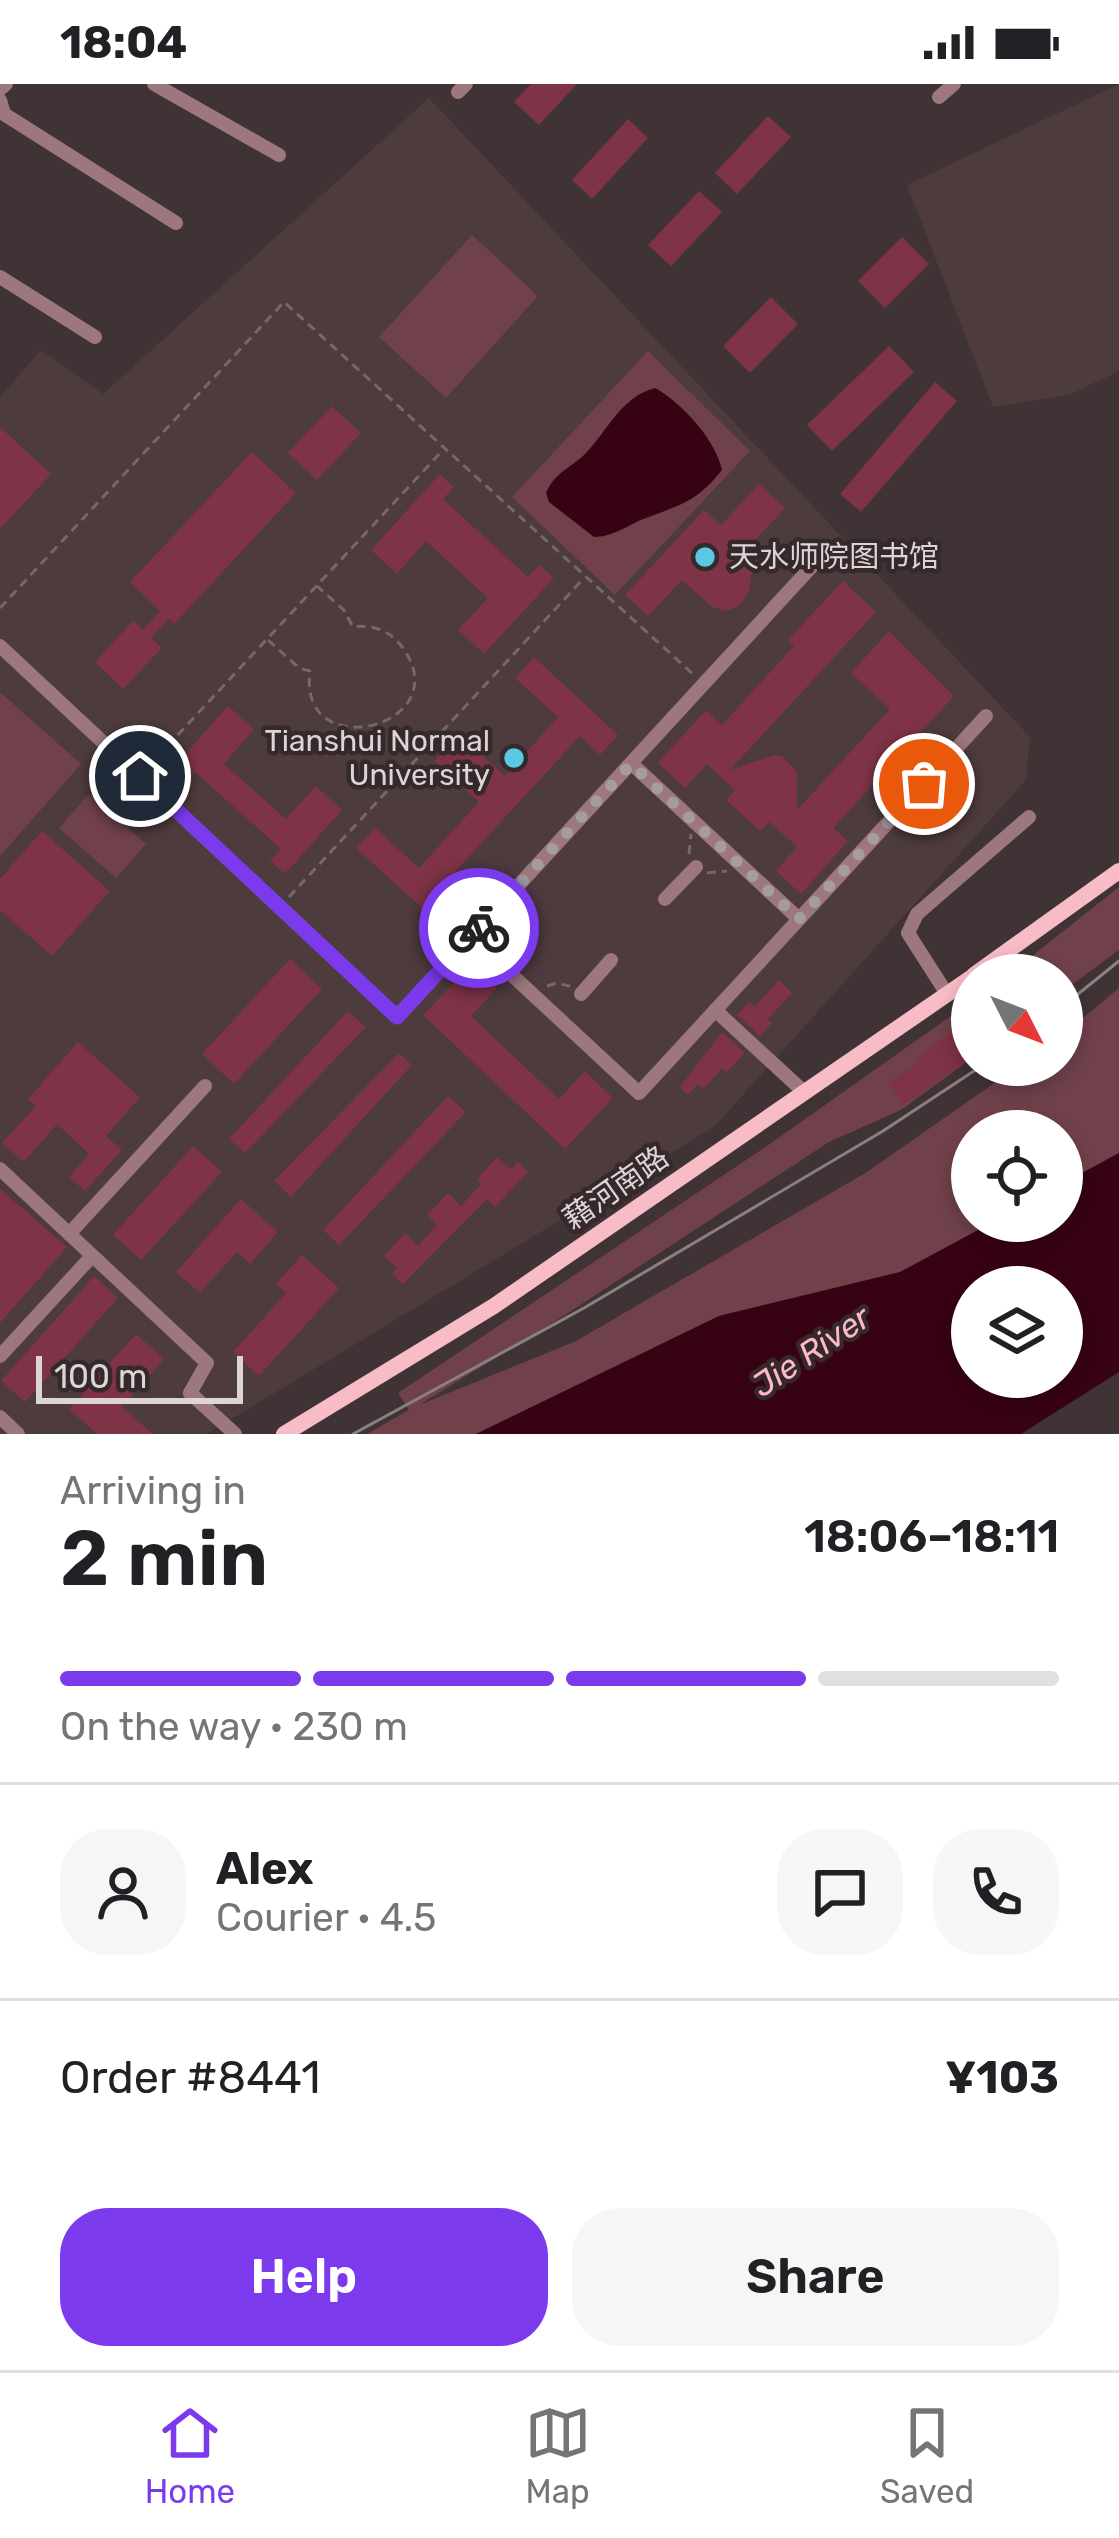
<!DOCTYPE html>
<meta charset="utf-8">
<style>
:root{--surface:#fff;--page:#f6f6f6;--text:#202124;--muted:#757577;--line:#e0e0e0;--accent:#7c3aed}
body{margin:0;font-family:Rubik,"Noto Sans SC",sans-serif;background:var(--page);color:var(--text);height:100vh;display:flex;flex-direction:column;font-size:45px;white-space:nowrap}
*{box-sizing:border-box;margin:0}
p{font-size:39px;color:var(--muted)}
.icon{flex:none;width:66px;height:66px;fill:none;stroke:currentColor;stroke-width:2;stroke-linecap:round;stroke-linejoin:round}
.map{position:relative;height:1350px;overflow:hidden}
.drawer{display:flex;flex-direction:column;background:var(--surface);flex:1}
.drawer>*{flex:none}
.needle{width:78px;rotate:132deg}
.controls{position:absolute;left:951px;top:870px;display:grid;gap:24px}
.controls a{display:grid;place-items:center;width:132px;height:132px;border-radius:50%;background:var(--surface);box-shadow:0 6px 18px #0003;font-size:60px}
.scale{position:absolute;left:36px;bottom:30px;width:207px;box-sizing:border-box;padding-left:12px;border:6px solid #dcd5d6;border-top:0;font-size:33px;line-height:42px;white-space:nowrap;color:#dcd5d6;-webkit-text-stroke:9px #35292b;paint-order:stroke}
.pin{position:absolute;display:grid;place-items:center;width:102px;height:102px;color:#fff;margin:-51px;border:6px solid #fff;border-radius:50%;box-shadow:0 3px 12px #0007}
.courier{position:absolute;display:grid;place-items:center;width:120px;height:120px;margin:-60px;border:9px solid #7c3aed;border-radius:50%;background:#fff;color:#222;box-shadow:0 3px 15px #0007}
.head em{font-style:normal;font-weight:600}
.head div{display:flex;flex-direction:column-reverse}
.head{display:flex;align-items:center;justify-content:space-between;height:204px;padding:0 60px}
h1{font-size:78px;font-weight:600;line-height:90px}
.bar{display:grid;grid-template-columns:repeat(4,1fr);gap:18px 12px;align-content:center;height:144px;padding:0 60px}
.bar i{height:15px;border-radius:9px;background:var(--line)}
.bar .on{background:var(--accent)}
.bar p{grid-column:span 4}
.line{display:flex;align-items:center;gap:30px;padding:0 60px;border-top:3px solid var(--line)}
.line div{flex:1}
.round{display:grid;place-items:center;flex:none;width:126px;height:126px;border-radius:48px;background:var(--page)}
.primary-button{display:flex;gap:24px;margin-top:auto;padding:24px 60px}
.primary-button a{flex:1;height:138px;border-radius:48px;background:var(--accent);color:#fff;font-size:48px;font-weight:600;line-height:138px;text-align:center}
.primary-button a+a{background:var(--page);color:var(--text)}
.status{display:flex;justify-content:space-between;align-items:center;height:84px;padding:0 60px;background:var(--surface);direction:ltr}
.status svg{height:33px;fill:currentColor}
.menu{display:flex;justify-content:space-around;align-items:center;height:168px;border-top:3px solid var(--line);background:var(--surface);font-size:33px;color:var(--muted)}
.menu a{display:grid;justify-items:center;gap:6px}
.menu .on{color:var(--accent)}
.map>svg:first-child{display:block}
</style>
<div class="status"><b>18:04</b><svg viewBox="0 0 49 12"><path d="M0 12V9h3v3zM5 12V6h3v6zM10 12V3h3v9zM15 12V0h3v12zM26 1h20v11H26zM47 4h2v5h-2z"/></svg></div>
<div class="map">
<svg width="1119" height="1350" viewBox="0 0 1119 1350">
<rect width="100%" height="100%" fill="#3f3335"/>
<path fill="#4e3b3e" d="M 1119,0 L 1119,287 L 1069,311 L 993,323 L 907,101 Z
M 429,14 L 1030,653 L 1026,696 L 714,1043 L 207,1350 L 0,1350 L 0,313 L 41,266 L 103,310 Z"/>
<path fill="#70414b" d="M 472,151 L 538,212 L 446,314 L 379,253 Z
M 648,267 L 750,367 L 615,511 L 512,413 Z
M 0,608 L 81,680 L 0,772 Z
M 89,710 L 146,760 L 116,794 L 59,744 Z
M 1119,803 L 1119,866 L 1062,908 L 1062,891 L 1008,891 Z
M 1119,904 L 1119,1069 L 1062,1100 L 1062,1047 L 972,1047 L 972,1137 L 995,1137 L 901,1188 L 719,1232 L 476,1350 L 367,1350 L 409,1326 L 398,1309 L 767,1062 L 972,917 L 972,974 L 901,1026 L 829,1058 L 565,1231 L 419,1321 L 576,1257 L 867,1088 L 1020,981 L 1062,981 L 1062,951 Z"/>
<path fill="#370214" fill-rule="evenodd" d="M 655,304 C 682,319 716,356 722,386 C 697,417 685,419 649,433 C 628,440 617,452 594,453 L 549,418 L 546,409 C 555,388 571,384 586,369 C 608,346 621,313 655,304 Z
M 1119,1069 L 1119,1288 L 1021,1350 L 476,1350 L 719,1232 L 900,1188 L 995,1137 L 1062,1137 L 1062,1100 ZM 972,1203 L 1062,1203 L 1062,1293 L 972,1293 Z"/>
<path fill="#7e3346" d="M 531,0 L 577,0 L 539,41 L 514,18 Z
M 768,32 L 791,53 L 737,110 L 715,89 Z
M 628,35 L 648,54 L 592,115 L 572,96 Z
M 699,107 L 722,128 L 671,182 L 648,161 Z
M 902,153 L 929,180 L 885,224 L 858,197 Z
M 771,213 L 798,240 L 750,289 L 723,262 Z
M 889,262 L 914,288 L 832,367 L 807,341 Z
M 935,298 L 957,317 L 861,428 L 840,410 Z
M 332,322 L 361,349 L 317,396 L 288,369 Z
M 0,343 L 51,390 L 0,445 Z
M 252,368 L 296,409 L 174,540 L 169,535 L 151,554 L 162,564 L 123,605 L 95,578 L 133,537 L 143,546 L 160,527 L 130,498 Z
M 440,390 L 454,403 L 443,415 L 528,493 L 539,481 L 554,494 L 484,570 L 458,546 L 488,514 L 426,457 L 397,490 L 371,466 Z
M 759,400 L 785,424 L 747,465 L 752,481 L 750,505 L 739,522 L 726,527 L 712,523 L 682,496 L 648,532 L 625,511 L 704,426 L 721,441 Z
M 843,497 L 876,528 L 730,686 L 774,671 L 782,672 L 797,688 L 797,726 L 890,625 L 851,589 L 889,547 L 954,612 L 833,744 L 848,757 L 801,810 L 776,787 L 797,763 L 769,738 L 760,747 L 726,716 L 735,706 L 707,680 L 685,704 L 658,679 L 706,626 L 722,641 L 794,562 L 788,556 Z
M 534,573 L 618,651 L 600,671 L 580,652 L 441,803 L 462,822 L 443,843 L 356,764 L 375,744 L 419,784 L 479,718 L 434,677 L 459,650 L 505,692 L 558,633 L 515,594 Z
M 228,622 L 254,645 L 224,680 L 286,735 L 316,702 L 342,726 L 285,790 L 270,777 L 281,765 L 195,688 L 184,700 L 170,687 Z
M 42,747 L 110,807 L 52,872 L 0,826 L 0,795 Z
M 290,875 L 322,905 L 234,1000 L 202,970 Z
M 472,880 L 497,904 L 471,932 L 559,1015 L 585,987 L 613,1014 L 565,1065 L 423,931 Z
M 779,896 L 792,909 L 768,935 L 772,939 L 760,952 L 737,931 L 749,918 L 755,923 Z
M 348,927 L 366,943 L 245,1069 L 229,1055 Z
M 972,934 L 972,973 L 903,1021 L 888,999 L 920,978 L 916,973 Z
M 722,948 L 745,969 L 727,988 L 722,984 L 704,1005 L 698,1000 L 688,1011 L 680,1003 Z
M 78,958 L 140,1013 L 106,1052 L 122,1066 L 85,1107 L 69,1093 L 89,1070 L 57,1040 L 24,1078 L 2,1059 L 36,1022 L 28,1015 Z
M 399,969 L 412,981 L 291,1113 L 274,1097 Z
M 448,1012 L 466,1028 L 339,1161 L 323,1146 Z
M 193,1062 L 222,1088 L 141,1176 L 113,1151 Z
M 497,1073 L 511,1085 L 518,1078 L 528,1088 L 495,1123 L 487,1115 L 403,1200 L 392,1190 L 397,1184 L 384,1172 L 405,1149 L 418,1162 L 437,1141 L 427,1131 L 448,1109 L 461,1122 L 481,1100 L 477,1095 Z
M 0,1105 L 67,1163 L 0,1239 Z
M 241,1115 L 278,1148 L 250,1180 L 237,1168 L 200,1209 L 176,1188 Z
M 302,1171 L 339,1204 L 259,1292 L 233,1268 L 286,1209 L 276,1200 Z
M 94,1192 L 118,1214 L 25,1318 L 1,1297 Z
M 136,1250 L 164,1275 L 122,1323 L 153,1350 L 97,1350 L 69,1325 Z"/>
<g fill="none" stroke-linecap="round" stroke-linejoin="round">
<path stroke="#73686a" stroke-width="3" stroke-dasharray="9 6" stroke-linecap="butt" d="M 0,524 L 284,218 L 694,591
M 268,556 L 299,584 L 310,587 C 297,683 459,643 403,564 C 391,547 373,540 353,543 L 344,526 L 317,502
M 147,684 L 443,366
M 689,770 L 691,750
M 707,789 L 727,787
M 289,813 L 584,494
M 547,902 L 557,899 L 573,903"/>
<path stroke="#9c777e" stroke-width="14" d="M 154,0 L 279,71
M 0,5 L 6,0
M 458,8 L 466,0
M 939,13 L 954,0
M 0,16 L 4,30 L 176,139
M 0,193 L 95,253
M 0,562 L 397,933 L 471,853
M 631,679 L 824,469
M 665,815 L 696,783
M 799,835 L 631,679 L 471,853 L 639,1009 C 755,883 871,758 986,632
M 581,910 L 611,876
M 947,910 L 908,849 L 917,830 L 1029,733
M 715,926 L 804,1008
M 0,1085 L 207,1279 L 190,1309 L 235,1350
M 69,1150 L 205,1002
M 0,1272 L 92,1172
M 0,1333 L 18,1350"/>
<path stroke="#f8bcc6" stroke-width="16" d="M 974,891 L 1119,787
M 284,1350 L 494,1222 L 972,893"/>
<path stroke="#8a8082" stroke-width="3" d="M 1062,923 L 1119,877
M 353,1350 L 584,1224 L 883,1047 L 983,981"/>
</g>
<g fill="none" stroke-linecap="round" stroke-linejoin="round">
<path stroke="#a59c9e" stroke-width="12" stroke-dasharray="0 21.6" d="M 479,844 L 631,680 L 799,835 L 924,700"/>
<path stroke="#7c3aed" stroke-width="15" d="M 140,692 L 397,933 L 479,844"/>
</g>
<g fill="#59c8e4" stroke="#35292b" stroke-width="4.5">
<circle cx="705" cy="473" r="12"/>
<circle cx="514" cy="674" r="12"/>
</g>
<g text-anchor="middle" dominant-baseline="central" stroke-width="9" stroke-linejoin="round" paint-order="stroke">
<g font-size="30" fill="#dcd5d6" stroke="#35292b" text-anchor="start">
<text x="729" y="473">天水师院图书馆</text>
<text x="490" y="657" text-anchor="end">Tianshui Normal<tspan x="490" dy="34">University</tspan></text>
</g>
<g font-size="30" fill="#dcd5d6" stroke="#35292b">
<text transform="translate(616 1104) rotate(-35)">藉河南路</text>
</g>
<g font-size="33" font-style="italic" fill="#feb9c6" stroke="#35292b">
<text transform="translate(811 1267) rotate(-34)">Jie River</text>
</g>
</g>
</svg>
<div class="controls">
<a><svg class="needle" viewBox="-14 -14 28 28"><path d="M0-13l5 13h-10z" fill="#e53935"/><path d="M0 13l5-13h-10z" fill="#757577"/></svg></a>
<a><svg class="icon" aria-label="locate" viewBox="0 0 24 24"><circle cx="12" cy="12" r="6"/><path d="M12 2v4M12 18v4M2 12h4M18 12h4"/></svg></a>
<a><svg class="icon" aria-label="layers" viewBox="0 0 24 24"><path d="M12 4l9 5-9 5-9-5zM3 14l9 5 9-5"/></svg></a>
</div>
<div class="scale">100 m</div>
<div class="pin" style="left:924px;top:700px;background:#ea580c"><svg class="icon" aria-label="bag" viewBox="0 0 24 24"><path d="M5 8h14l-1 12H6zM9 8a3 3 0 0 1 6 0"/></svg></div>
<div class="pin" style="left:140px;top:692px;background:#1f2937"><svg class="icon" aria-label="home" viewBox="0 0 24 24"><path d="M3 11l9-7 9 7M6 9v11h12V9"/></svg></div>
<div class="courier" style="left:479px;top:844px"><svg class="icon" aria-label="bike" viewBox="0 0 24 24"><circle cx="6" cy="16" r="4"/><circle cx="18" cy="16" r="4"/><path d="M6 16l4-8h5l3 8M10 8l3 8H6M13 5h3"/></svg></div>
</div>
<section class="drawer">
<div class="head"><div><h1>2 min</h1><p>Arriving in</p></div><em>18:06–18:11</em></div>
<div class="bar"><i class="on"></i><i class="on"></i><i class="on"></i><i></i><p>On the way · 230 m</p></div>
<div class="line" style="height:216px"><a class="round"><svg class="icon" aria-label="person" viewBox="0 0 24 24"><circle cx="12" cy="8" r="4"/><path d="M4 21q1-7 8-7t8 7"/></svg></a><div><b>Alex</b><p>Courier · 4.5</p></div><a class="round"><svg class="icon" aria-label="chat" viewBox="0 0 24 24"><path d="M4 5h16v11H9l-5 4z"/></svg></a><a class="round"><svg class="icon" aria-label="phone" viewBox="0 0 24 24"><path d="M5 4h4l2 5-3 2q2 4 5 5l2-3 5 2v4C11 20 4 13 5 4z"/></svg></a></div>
<div class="line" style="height:156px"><div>Order #8441</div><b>¥103</b></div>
<div class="primary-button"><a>Help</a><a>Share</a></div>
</section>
<nav class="menu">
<a class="on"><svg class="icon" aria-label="home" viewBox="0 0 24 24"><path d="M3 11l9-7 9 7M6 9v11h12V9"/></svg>Home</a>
<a><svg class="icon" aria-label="map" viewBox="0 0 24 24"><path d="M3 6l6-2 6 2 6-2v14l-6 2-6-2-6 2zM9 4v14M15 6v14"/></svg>Map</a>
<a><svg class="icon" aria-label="saved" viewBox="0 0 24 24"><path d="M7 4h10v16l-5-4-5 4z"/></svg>Saved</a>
</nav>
